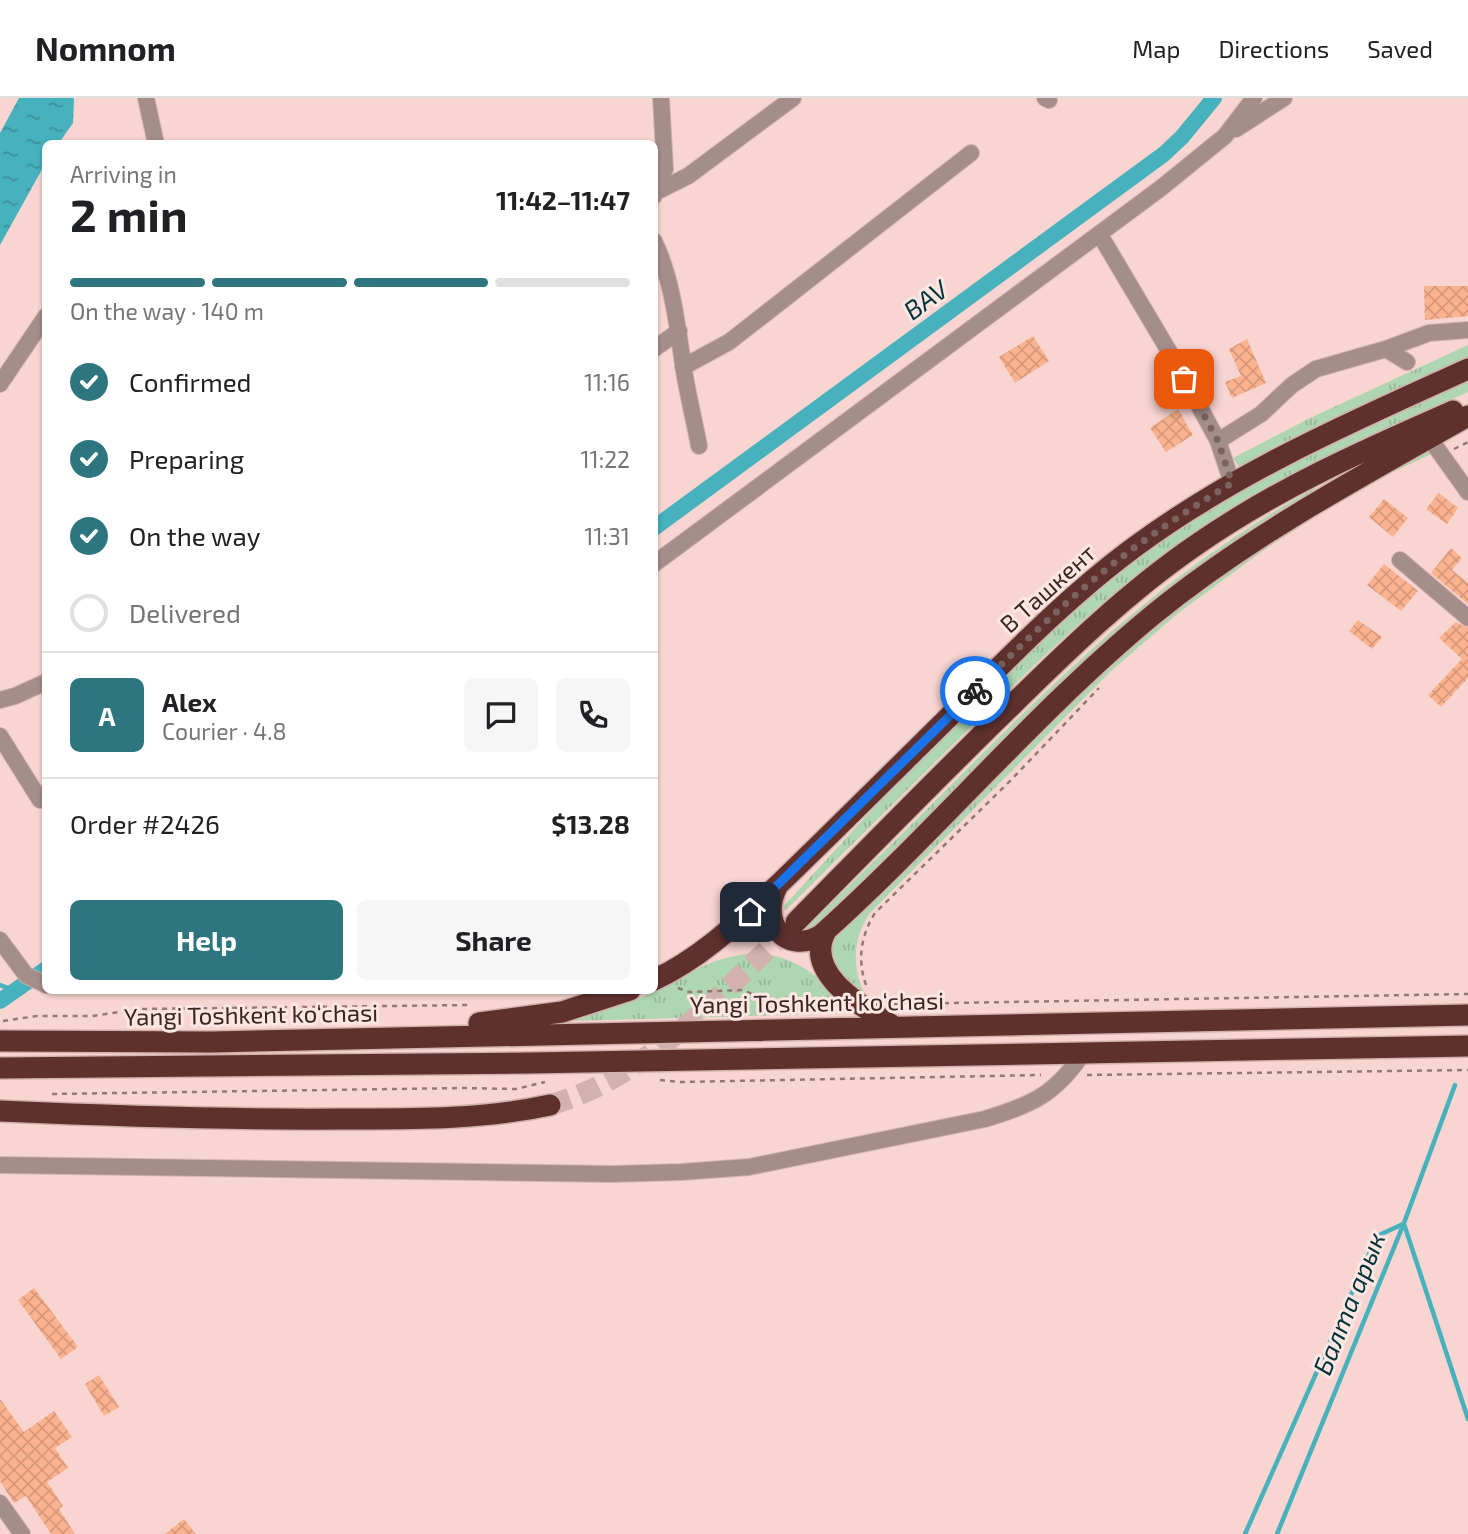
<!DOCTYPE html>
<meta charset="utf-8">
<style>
:root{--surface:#fff;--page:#f6f6f6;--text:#202124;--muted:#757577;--line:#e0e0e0;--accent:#2e767f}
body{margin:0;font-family:"Exo 2",sans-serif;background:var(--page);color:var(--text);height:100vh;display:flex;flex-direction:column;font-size:26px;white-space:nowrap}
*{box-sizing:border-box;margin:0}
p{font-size:23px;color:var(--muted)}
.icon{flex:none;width:38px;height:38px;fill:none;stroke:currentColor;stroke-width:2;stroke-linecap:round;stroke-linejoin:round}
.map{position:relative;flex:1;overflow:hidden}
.drawer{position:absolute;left:42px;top:42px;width:616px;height:854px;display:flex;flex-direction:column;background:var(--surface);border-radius:10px;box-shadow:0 2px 5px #0004}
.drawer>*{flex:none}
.pin{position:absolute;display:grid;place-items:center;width:60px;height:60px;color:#fff;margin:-30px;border-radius:14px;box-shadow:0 4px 10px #0006}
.courier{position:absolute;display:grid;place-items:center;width:70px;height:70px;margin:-35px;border:5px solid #1a73e8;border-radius:50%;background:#fff;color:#222;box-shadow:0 2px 9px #0007}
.head em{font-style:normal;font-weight:700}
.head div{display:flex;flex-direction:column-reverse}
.head{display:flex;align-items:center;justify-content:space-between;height:119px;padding:0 28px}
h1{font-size:46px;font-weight:700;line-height:52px}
.bar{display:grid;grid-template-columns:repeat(4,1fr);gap:10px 7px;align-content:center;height:84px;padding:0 28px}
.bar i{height:9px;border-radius:5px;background:var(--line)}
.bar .on{background:var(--accent)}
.bar p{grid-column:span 4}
.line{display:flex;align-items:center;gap:18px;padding:0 28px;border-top:2px solid var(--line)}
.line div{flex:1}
.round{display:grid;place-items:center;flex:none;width:74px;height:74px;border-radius:10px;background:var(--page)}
ol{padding:0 28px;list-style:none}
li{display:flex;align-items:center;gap:21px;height:77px}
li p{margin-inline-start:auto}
li .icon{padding:7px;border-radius:50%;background:var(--accent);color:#fff;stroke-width:4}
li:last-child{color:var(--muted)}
li i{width:38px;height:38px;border:4px solid var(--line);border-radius:50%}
.action{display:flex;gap:14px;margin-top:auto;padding:14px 28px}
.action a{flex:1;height:80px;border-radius:10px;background:var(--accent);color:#fff;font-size:28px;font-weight:700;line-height:80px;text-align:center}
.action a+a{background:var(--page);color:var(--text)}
header{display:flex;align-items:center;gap:42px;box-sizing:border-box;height:98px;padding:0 35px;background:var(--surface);border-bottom:2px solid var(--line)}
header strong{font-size:33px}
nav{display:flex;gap:38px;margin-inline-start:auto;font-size:24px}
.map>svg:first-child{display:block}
</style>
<header>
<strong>Nomnom</strong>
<nav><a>Map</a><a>Directions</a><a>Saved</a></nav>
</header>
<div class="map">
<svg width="1468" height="1436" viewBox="0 0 1468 1436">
<defs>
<pattern id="grass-tufts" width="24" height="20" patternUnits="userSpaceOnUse" patternTransform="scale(1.75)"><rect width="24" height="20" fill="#aed6b0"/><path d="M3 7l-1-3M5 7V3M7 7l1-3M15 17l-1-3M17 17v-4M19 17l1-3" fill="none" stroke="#96b897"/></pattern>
<pattern id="water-ripples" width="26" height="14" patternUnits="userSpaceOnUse" patternTransform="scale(1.75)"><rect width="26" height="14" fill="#47b1be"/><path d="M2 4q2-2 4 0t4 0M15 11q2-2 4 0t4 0" fill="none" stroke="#3c909a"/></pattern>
<pattern id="building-cross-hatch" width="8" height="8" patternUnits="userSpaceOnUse" patternTransform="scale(1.75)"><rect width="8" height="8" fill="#fbb28f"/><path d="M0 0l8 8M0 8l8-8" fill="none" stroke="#d8997b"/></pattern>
</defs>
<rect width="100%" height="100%" fill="#f8d5d1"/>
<path fill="url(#grass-tufts)" d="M 1468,247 L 1468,260 L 1328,324 L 1239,369 L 1233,360 L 1308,321 Z
M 1468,282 L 1468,294 C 1369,338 1270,382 1181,444 C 1104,498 1037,564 970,630 C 908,691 847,752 785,813 L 784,808 L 891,691 L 1028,555 L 1063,522 L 1139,459 L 1222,402 L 1311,353 Z
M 1429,353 L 1431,356 L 1393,374 L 1318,417 L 1264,452 L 1177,516 L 1110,574 L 870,815 C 852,841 851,873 867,899 L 835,872 L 827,859 L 829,843 C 889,783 950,724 1010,664 C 1053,622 1095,579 1141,540 C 1227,466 1327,402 1429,353 Z
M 1315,390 L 1317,392 L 1279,413 L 1209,462 L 1110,541 L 808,835 L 803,833 C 850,787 897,741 943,695 C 1061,576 1167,471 1315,390 Z
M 757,819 L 759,833 L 767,844 L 727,844 Z
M 761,855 C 805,861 825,886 856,915 L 573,923 L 573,919 C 600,914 627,907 651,895 C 690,876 714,856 761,855 Z"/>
<path fill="url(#water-ripples)" d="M 19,0 L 74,0 L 73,25 L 59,45 L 46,46 L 45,66 L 0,147 L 0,35 Z"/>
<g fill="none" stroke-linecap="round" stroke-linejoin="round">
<path stroke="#47b1be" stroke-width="4.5" d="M 0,887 L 14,892
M 1404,1126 L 1468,1321
M 1245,1436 L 1377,1138 L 1403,1126
M 1277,1436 L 1404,1125 L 1455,987"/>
<path stroke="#47b1be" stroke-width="16" d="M 654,430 L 1164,56 L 1182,39 L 1214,0
M 0,903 L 46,871"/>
</g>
<path fill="url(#building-cross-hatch)" d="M 1424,188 L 1468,188 L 1468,218 L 1425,222 Z
M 1033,238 L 1049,263 L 1015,285 L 999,259 Z
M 1247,241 L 1266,285 L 1232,300 L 1225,284 L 1241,278 L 1229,251 Z
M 1178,311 L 1193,337 L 1166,354 L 1150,330 Z
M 1439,395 L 1458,410 L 1447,426 L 1426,411 Z
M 1384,401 L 1408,420 L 1393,439 L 1369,419 Z
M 1451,450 L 1462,460 L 1452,472 L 1468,485 L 1468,506 L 1431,475 Z
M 1384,466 L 1418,493 L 1401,513 L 1367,487 Z
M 1358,522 L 1382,539 L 1372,551 L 1349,533 Z
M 1456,524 L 1468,530 L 1468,580 L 1441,609 L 1428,597 L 1462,561 L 1439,540 Z
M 34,1190 L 78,1249 L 61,1261 L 18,1202 Z
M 99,1277 L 119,1309 L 104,1318 L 85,1286 Z
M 0,1301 L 24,1334 L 54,1313 L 72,1339 L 55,1350 L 68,1370 L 47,1384 L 63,1408 L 59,1411 L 75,1436 L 51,1436 L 26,1398 L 14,1405 L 0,1383 Z
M 184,1421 L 196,1436 L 165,1436 Z"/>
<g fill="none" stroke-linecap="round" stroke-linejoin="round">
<path stroke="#d2b2ae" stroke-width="21" stroke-dasharray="21 10" stroke-linecap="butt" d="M 550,1007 C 649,979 722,893 795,825"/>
<g stroke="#d2b2ae" stroke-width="18">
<path id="minor" d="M 146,0 L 156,46
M 1045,0 L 1049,2
M 1236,31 L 1284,0
M 654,95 L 688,78 L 793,0
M 654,98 L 665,71 L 661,0
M 1100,137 L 1173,260 L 1218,343 L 1232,385
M 654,143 C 672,180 677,226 683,266 C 687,294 694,321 699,348
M 654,251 L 679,233
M 1386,251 L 1407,264
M 683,269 L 729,244 L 971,55
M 0,286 L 46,218
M 1423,331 L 1468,394
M 1218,343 L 1261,316 L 1292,287 L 1316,271 L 1386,251 L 1429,235 L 1468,232
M 1400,462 L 1468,520
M 654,466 L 1161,90 L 1225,38 L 1254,0
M 0,602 L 15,598 L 46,584
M 0,638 L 40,702 L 46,698
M 0,842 L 26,877 L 46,887
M 0,1067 L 613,1076 L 681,1074 L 749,1069 L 985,1021 C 1031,1007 1055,997 1083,955
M 0,1405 L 22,1436"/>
</g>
<g stroke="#d2b2ae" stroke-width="24">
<path id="highway" d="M 777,789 C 759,823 785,858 821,837 C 936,734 1035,614 1154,516 C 1251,437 1360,379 1468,318
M 796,824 C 865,754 934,683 1005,614 C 1065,555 1126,495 1196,447 C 1276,391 1364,352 1453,313
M 826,833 C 802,875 863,909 893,928
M 654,882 C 702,860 740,822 778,787 C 839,728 899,668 960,608 C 1016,552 1072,495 1136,448 C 1238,373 1353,323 1468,271
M 479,925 L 562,914 L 630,892
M 0,943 L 212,944 L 1468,917
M 0,970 L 530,965 L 1468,948
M 0,1013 C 114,1018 228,1022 342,1021 C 411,1021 481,1022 550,1007"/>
</g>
<path stroke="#937874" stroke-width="2.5" stroke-dasharray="5 5" stroke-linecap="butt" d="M 1454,351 L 1468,344
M 866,887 C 857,862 861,837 875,815 L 1011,682 L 1099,590
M 678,890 L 689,894 L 743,892 L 788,911 L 831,908
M 894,906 L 1468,896
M 3,923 L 37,918 L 92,918 L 140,911 L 472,907
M 1087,977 L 1468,972
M 660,982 L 681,984 L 1041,977
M 52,996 L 463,990 L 516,991 L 545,984"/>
<use href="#minor" stroke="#a58d8a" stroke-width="16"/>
<use href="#highway" stroke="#5f312d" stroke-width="21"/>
</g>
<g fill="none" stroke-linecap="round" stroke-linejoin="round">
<path stroke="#7c635f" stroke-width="7" stroke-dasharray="0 12.6" d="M 975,593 C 1018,550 1061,507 1109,469 C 1148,438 1190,411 1232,385 L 1218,343 L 1184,281"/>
<path stroke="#1a73e8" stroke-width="9" d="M 750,814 L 975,593"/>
</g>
<g text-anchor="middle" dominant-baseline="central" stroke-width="6" stroke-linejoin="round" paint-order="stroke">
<g font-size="24" fill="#3a2522" stroke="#fee6e3">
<text transform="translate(1047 490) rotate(-42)">В Ташкент</text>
<text transform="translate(817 904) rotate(-1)">Yangi Toshkent ko‘chasi</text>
<text transform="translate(251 916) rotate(-1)">Yangi Toshkent ko‘chasi</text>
</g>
<g font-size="26" font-style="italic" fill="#003339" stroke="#fee6e3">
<text transform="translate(925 201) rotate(-36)">BAV</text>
<text transform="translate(1348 1205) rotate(-68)">Балта арык</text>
</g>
</g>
</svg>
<div class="pin" style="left:1184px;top:281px;background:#ea580c"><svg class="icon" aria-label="bag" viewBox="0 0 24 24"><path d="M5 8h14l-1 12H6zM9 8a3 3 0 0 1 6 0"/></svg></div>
<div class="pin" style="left:750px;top:814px;background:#1f2937"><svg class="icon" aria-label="home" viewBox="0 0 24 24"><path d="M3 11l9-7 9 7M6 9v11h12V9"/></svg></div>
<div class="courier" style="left:975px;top:593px"><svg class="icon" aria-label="bike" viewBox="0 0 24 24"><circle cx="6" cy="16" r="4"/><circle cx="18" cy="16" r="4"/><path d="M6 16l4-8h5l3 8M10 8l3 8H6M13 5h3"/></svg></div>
<section class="drawer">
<div class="head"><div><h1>2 min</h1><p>Arriving in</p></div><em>11:42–11:47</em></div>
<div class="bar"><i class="on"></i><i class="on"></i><i class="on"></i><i></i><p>On the way · 140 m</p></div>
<ol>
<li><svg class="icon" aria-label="check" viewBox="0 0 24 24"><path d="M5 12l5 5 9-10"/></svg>Confirmed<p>11:16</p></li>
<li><svg class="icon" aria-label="check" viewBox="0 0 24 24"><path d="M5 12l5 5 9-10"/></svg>Preparing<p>11:22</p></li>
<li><svg class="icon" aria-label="check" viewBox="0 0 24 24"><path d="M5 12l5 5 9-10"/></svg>On the way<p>11:31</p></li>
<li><i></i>Delivered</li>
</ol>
<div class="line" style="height:126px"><b class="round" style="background:var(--accent);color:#fff">A</b><div><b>Alex</b><p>Courier · 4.8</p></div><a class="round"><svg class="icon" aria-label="chat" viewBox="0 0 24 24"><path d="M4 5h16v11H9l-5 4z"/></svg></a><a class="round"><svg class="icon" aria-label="phone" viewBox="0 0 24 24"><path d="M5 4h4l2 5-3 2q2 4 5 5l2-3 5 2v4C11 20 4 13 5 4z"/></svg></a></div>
<div class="line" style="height:91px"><div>Order #2426</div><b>$13.28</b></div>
<div class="action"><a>Help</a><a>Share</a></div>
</section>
</div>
